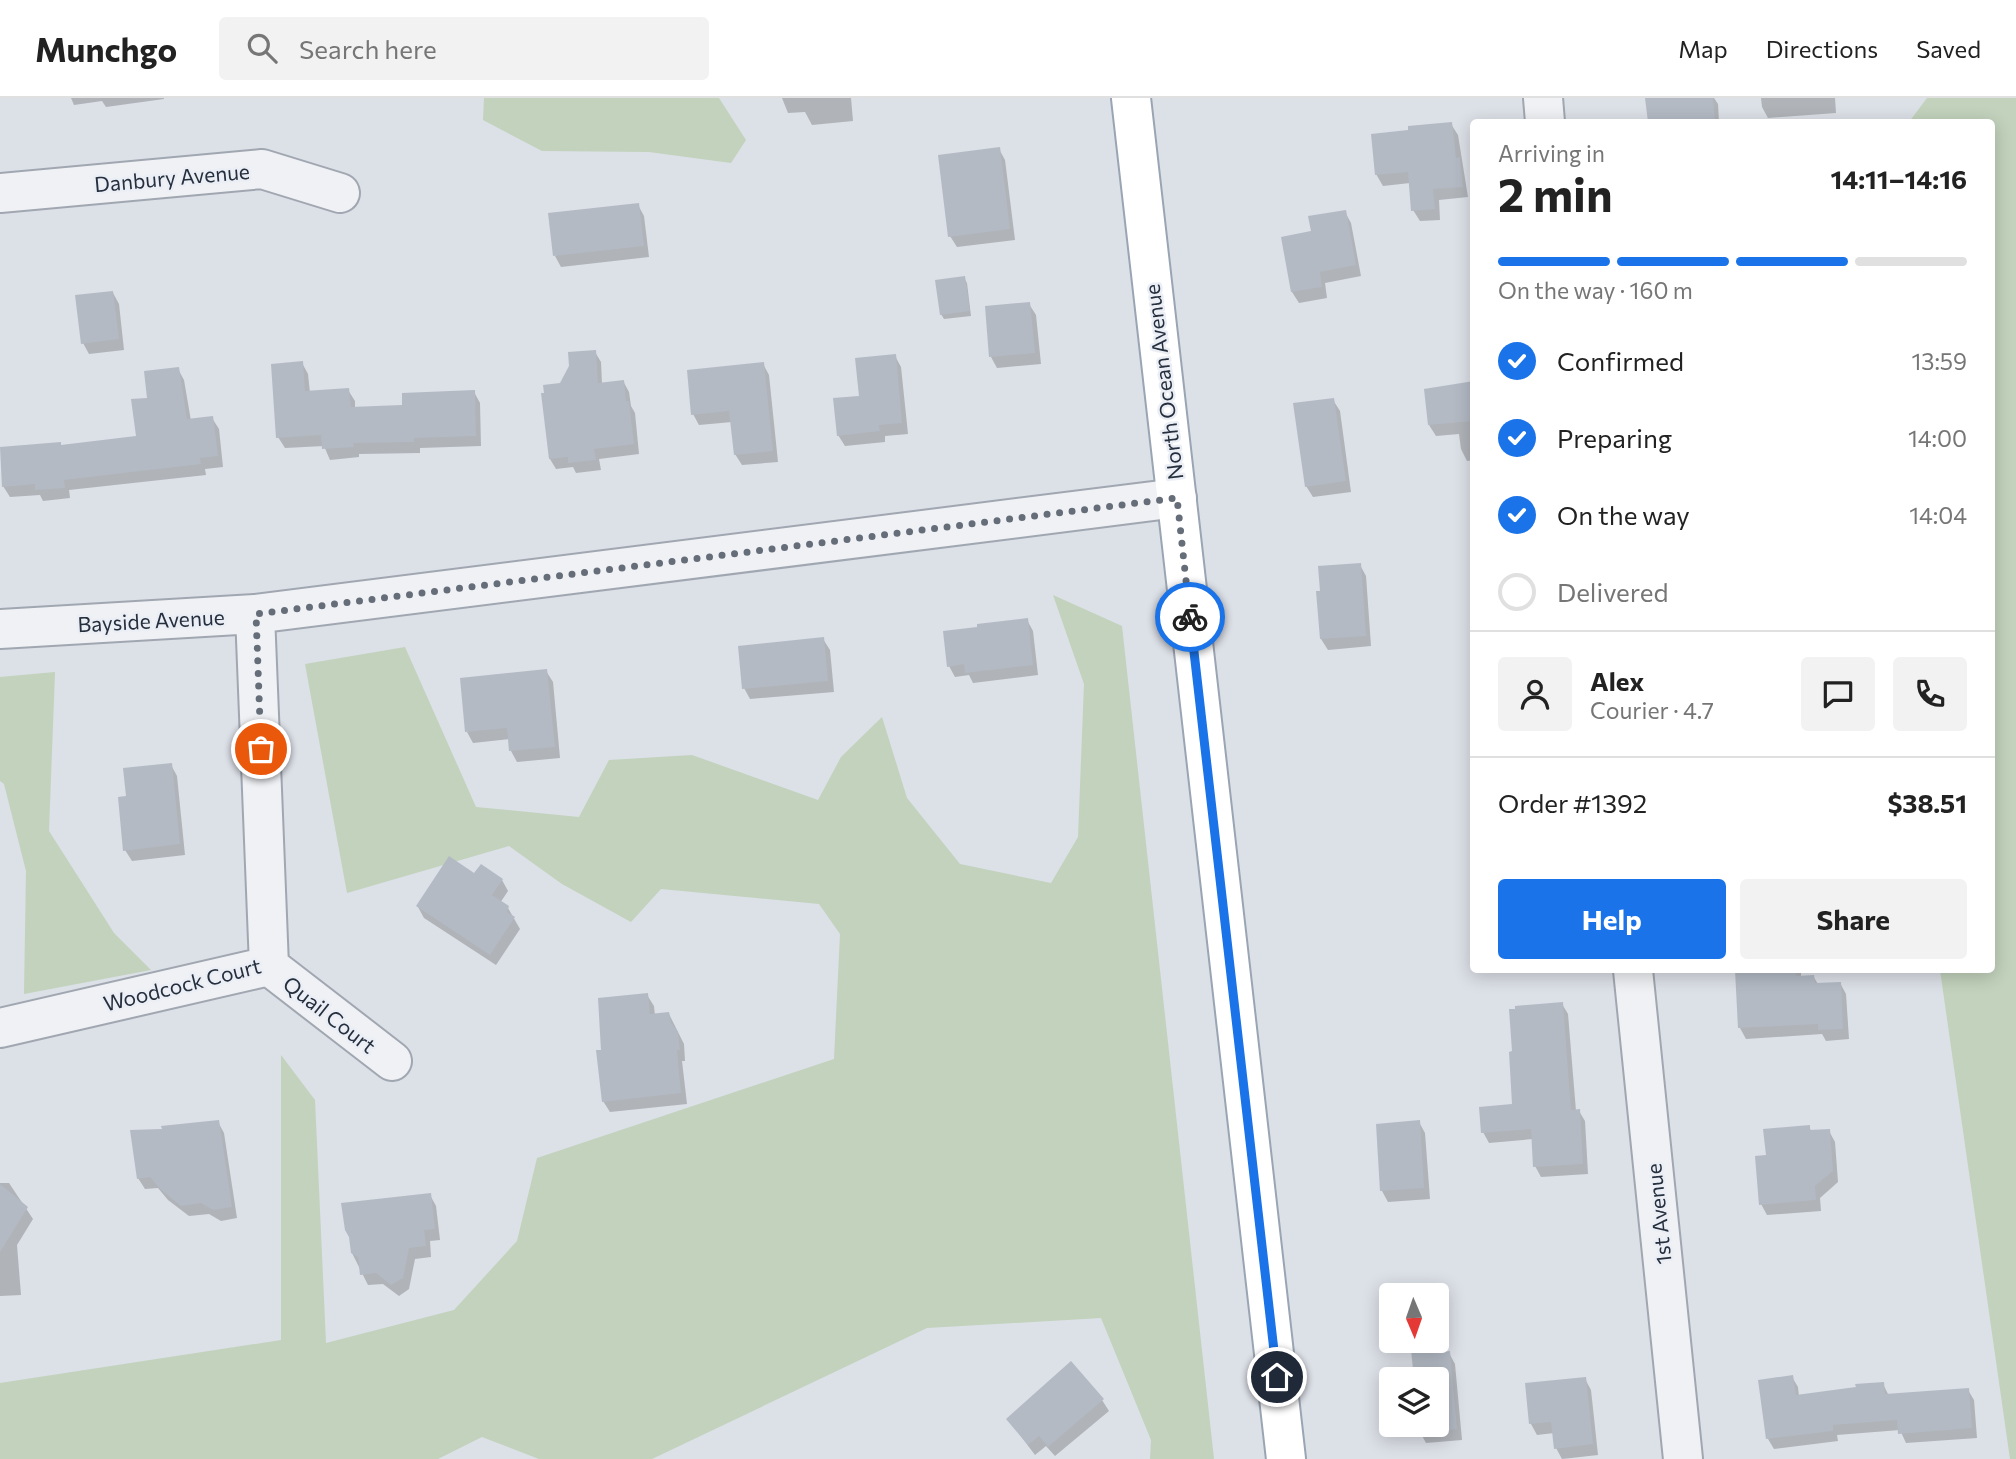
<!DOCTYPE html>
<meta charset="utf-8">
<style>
:root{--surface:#fff;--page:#f2f2f2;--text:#222;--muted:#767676;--line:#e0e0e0;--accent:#1a73e8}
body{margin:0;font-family:Commissioner,sans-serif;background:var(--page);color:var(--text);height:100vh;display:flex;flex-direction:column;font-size:26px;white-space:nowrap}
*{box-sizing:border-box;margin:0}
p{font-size:23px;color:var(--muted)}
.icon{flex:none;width:38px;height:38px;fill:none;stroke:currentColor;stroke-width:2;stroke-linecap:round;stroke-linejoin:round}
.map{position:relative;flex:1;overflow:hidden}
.drawer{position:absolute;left:1470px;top:21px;width:525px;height:854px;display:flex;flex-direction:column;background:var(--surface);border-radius:7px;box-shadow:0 4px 18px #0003}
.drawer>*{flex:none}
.needle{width:46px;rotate:178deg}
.controls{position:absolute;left:1379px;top:1185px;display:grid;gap:14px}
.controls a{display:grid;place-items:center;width:70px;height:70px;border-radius:7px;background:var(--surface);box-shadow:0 4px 18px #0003;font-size:35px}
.pin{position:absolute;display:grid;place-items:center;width:60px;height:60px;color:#fff;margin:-30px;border:4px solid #fff;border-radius:50%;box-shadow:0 2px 7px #0007}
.courier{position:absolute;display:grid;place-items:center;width:70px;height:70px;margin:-35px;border:5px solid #1a73e8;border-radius:50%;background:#fff;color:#222;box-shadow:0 2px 9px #0007}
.overview em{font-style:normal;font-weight:700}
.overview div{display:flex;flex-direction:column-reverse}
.overview{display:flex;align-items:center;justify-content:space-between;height:119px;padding:0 28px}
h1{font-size:46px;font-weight:700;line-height:52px}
.bar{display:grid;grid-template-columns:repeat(4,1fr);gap:10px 7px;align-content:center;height:84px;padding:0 28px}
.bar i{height:9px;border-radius:5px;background:var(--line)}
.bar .on{background:var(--accent)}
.bar p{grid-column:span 4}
.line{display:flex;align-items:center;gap:18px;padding:0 28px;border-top:2px solid var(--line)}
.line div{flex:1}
.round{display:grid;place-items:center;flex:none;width:74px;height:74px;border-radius:7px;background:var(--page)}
ol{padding:0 28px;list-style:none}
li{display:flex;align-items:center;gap:21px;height:77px}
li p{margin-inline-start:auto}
li .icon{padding:7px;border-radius:50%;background:var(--accent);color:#fff;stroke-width:4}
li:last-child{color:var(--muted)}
li i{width:38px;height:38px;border:4px solid var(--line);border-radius:50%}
.primary-button{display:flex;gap:14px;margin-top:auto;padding:14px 28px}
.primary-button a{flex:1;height:80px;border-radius:7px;background:var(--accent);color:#fff;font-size:28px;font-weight:700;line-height:80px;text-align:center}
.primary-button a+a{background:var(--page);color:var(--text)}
header{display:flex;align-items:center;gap:42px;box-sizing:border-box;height:98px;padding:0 35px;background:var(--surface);border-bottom:2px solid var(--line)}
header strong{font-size:33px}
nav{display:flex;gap:38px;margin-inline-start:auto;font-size:24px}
.search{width:490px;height:63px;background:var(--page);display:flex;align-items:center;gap:18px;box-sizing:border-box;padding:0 24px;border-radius:7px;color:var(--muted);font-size:26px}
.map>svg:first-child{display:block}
</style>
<header>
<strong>Munchgo</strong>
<div class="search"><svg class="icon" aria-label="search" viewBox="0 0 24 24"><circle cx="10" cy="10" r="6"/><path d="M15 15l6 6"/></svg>Search here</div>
<nav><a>Map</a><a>Directions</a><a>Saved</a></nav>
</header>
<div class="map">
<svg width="2016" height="1361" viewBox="0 0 2016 1361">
<rect width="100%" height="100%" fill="#dce0e7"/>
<path fill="#c2d2bc" d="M 484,0 L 719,0 L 746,42 L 731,65 L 649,54 L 542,53 L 483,22 Z
M 1927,0 L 2016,0 L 2016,1361 L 2010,1361 L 1940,872 L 1992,872 L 1992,24 L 1909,24 Z
M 1053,497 L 1122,528 L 1214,1361 L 1150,1361 L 1151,1342 L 1101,1220 L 927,1230 L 652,1361 L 539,1361 L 482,1339 L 438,1361 L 0,1361 L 0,1285 L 281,1242 L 281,957 L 315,1002 L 326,1245 L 454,1212 L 517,1143 L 537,1060 L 834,961 L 840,836 L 819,806 L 661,791 L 631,824 L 562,786 L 509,748 L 347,795 L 305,566 L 405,549 L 476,709 L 579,719 L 609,662 L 692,657 L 818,702 L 841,659 L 882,619 L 907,700 L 960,766 L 1051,785 L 1078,739 L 1084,586 Z
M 55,574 L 49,733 L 114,835 L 151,872 L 24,896 L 26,773 L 4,686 L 0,683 L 0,579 Z"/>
<path fill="#0003" d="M 71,0 L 164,0 L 164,1 L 106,9 L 102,3 L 74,7 Z
M 782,0 L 851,0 L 853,23 L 812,27 L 805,14 L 788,15 Z
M 1669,0 L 1714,0 L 1718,6 L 1719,24 L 1650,24 L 1647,3 Z
M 1761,0 L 1835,0 L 1836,15 L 1768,20 L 1762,9 Z
M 1451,26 L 1458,37 L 1468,99 L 1439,102 L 1440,122 L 1420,123 L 1413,112 L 1410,85 L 1383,88 L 1376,76 Z
M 999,51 L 1005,62 L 1015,142 L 957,149 L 950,138 Z
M 638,107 L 644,118 L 649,159 L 561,169 L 555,158 Z
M 1345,114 L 1351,125 L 1361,178 L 1325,185 L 1327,200 L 1299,205 L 1292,194 L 1313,135 Z
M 964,180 L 967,185 L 971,218 L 944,221 L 941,216 Z
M 113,195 L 119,206 L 124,252 L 89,256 L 83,245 Z
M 1029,206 L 1036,217 L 1041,266 L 997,270 L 991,259 Z
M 595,254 L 601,264 L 602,286 L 623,283 L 629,294 L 631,308 L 635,315 L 639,356 L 599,361 L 601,372 L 576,375 L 573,369 L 556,371 L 550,361 L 561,287 Z
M 895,258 L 901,269 L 908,336 L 885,338 L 885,344 L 845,348 L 838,337 L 861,300 Z
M 302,265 L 308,276 L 310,295 L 348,292 L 355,303 L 355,310 L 404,309 L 474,294 L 480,305 L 481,348 L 420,350 L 420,355 L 359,356 L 359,359 L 330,362 L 324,348 L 285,350 L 278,339 Z
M 763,266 L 769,277 L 778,364 L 742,367 L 735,356 L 732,324 L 699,327 L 693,316 Z
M 178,271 L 184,282 L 191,323 L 212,320 L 219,331 L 223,369 L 205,371 L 206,377 L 69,392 L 70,400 L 43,403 L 40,397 L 10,399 L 3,388 L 62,349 L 138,340 L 149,301 Z
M 1474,285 L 1474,362 L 1467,363 L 1461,351 L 1459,336 L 1436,338 L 1429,327 Z
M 1333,302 L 1340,313 L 1351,394 L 1313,399 L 1306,388 Z
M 1360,467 L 1366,478 L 1371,548 L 1328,552 L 1321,541 L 1318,494 Z
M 1027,522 L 1033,533 L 1038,577 L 973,585 L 969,577 L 955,579 L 949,568 Z
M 823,541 L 830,552 L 834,594 L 750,601 L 744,590 Z
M 546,573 L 553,584 L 560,660 L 517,664 L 511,653 L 510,641 L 473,645 L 467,634 Z
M 171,667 L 177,678 L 185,757 L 132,763 L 125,752 Z
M 475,777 L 502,782 L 508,793 L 500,805 L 508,810 L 520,831 L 496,867 L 424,820 L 418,809 Z
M 1737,872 L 1801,872 L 1801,879 L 1813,878 L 1818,886 L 1840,885 L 1846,896 L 1849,941 L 1826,943 L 1822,936 L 1746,941 L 1740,930 Z
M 647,897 L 654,908 L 655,918 L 669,916 L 684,946 L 685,963 L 682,963 L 687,1006 L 610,1014 L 603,1003 L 603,954 Z
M 1562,906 L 1568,916 L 1576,1013 L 1579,1013 L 1585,1023 L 1588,1076 L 1541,1079 L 1535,1068 L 1533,1041 L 1489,1045 L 1483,1034 L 1514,1007 Z
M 218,1024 L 224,1035 L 237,1120 L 221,1123 L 209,1116 L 189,1118 L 168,1102 L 158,1090 L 145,1091 L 138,1080 L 164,1032 Z
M 1419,1024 L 1425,1035 L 1430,1101 L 1388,1104 L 1382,1093 Z
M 1809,1029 L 1812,1034 L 1829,1033 L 1835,1044 L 1838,1084 L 1820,1100 L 1821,1113 L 1767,1117 L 1761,1106 L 1767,1059 Z
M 0,1085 L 9,1085 L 33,1121 L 17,1147 L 21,1197 L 0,1198 Z
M 430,1097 L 436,1108 L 440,1142 L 430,1143 L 431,1159 L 415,1161 L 409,1191 L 399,1198 L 383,1186 L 368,1187 L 352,1155 Z
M 1437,1238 L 1440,1238 L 1446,1249 L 1447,1255 L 1449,1255 L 1455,1266 L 1462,1342 L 1426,1345 L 1420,1334 L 1437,1326 L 1437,1281 L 1415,1281 L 1437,1242 Z
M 1071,1265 L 1102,1302 L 1109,1313 L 1055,1358 L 1046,1348 L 1035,1357 L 1008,1321 Z
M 1792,1279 L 1798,1289 L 1799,1299 L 1883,1286 L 1889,1298 L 1968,1292 L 1974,1302 L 1977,1340 L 1906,1345 L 1900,1332 L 1837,1337 L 1838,1343 L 1774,1351 L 1768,1341 Z
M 1585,1281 L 1591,1292 L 1598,1357 L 1562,1361 L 1556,1350 L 1554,1335 L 1537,1337 L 1531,1326 L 1527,1287 Z"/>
<path fill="#b3bac4" d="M 1645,0 L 1713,0 L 1715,24 L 1648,24 Z
M 1452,24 L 1456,60 L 1460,59 L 1463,89 L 1433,91 L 1435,111 L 1411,113 L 1408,74 L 1375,77 L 1371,36 L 1408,32 L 1408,28 Z
M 1000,49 L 1010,131 L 948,139 L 938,57 Z
M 639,105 L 644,148 L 553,158 L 548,115 Z
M 1346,112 L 1356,167 L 1320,174 L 1322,189 L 1291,194 L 1281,139 L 1311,133 L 1308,118 Z
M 965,178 L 970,213 L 940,217 L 935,182 Z
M 113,193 L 119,241 L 81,246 L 75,197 Z
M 1030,204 L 1035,255 L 989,259 L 985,208 Z
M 596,252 L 598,285 L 624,282 L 626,303 L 629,303 L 634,346 L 594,351 L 596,362 L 568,365 L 568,359 L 549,361 L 541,295 L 544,295 L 543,287 L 560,285 L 569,268 L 568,254 Z
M 896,256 L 902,325 L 879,327 L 880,333 L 837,338 L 833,300 L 859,298 L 855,260 Z
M 303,263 L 305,293 L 349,290 L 351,309 L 402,307 L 402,295 L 475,292 L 476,338 L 414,340 L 414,344 L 353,345 L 354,349 L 322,351 L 321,337 L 276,340 L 271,266 Z
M 764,264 L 773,353 L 734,357 L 729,313 L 691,317 L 687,272 Z
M 179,269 L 187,321 L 213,318 L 218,358 L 200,360 L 201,366 L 64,382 L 65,390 L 35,392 L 35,386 L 2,389 L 0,349 L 61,344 L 61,347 L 136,338 L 131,301 L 147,300 L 144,273 Z
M 1474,283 L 1474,323 L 1428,327 L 1424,291 Z
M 1334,300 L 1346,383 L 1305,389 L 1293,305 Z
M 1361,465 L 1366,538 L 1320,541 L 1316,493 L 1320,493 L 1318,468 Z
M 1028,520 L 1033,567 L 965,575 L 964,566 L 947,569 L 943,533 L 977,529 L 977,526 Z
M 824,539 L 828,583 L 742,591 L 738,548 Z
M 547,571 L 555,649 L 509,653 L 507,630 L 465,634 L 460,580 Z
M 172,665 L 180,746 L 123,753 L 118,699 L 126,698 L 123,670 Z
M 449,758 L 474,775 L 481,766 L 503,781 L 492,797 L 509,808 L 507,814 L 515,819 L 490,857 L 416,808 Z
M 1735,872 L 1796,872 L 1796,878 L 1814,877 L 1815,885 L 1841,884 L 1843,931 L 1818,932 L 1818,926 L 1738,930 Z
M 648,895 L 650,916 L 669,914 L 671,924 L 678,934 L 680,952 L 677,952 L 681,995 L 602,1004 L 596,952 L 601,952 L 598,900 Z
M 1563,904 L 1571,1012 L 1580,1011 L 1583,1066 L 1533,1069 L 1531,1031 L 1481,1035 L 1479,1009 L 1512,1006 L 1509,954 L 1512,953 L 1509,911 L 1515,911 L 1515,908 Z
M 219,1022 L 232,1109 L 213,1112 L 201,1105 L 181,1108 L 160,1091 L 150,1079 L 137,1081 L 130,1032 L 162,1031 L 161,1028 Z
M 1420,1022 L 1424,1090 L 1380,1093 L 1376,1026 Z
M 1810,1027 L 1810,1032 L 1830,1031 L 1833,1073 L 1815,1088 L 1816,1102 L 1759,1107 L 1755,1058 L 1766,1057 L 1763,1031 Z
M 0,1086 L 28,1109 L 0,1154 Z
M 431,1095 L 435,1131 L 424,1132 L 426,1148 L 409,1150 L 403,1180 L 391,1187 L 376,1175 L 360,1177 L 358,1159 L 351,1155 L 349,1139 L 345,1132 L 341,1105 Z
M 1410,1242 L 1442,1242 L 1443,1254 L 1450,1253 L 1457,1331 L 1418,1335 L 1418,1326 L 1437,1326 L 1437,1281 L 1414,1281 Z
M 1071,1263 L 1104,1301 L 1048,1349 L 1039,1338 L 1028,1347 L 1006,1321 Z
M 1793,1277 L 1796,1297 L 1856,1289 L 1855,1286 L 1884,1284 L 1885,1296 L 1969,1290 L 1972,1330 L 1898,1336 L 1897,1322 L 1833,1327 L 1833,1333 L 1766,1341 L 1758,1282 Z
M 1586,1279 L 1593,1346 L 1554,1351 L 1551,1324 L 1529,1326 L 1525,1285 Z"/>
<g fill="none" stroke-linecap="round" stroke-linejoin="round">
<g stroke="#a1a7b1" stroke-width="42">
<path id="minor" d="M 1543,0 L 1545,24
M 0,95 L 262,71 L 340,95
M 255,516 L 269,868
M 0,531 L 255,516 L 1177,400
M 269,868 L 392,963
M 1633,872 L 1683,1361
M 0,930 L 269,868"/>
</g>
<g stroke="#9aa5b3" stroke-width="42">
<path id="major" d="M 1131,0 L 1286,1361"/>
</g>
<use href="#minor" stroke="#eff1f5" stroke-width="38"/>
<use href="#major" stroke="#fff" stroke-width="38"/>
</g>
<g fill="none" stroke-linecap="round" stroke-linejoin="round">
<path stroke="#656d79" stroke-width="7" stroke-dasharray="0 12.6" d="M 261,651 L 256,516 L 1177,400 L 1190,519"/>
<path stroke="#1a73e8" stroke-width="9" d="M 1190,519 L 1277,1279"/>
</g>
<g text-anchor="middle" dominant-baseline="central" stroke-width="5" stroke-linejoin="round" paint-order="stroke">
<g font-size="21" fill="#252f3e" stroke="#ebeff5">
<text transform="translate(172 79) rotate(-5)">Danbury Avenue</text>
<text transform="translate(1163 284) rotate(-97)">North Ocean Avenue</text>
<text transform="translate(151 522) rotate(-3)">Bayside Avenue</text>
<text transform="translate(182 886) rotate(-14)">Woodcock Court</text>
<text transform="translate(330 916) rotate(38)">Quail Court</text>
<text transform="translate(1658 1116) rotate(-96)">1st Avenue</text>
</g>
</g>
</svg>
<div class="controls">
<a><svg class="needle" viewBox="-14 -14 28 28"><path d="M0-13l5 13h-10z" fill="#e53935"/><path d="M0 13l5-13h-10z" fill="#767676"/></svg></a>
<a><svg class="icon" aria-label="layers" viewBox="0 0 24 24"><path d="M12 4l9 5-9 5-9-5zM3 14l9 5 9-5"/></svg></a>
</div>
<div class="pin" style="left:261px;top:651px;background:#ea580c"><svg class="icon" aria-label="bag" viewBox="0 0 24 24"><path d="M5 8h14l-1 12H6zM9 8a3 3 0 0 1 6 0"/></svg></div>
<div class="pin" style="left:1277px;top:1279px;background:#1f2937"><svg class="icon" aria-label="home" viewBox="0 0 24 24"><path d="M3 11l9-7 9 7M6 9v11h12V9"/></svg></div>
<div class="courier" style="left:1190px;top:519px"><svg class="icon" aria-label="bike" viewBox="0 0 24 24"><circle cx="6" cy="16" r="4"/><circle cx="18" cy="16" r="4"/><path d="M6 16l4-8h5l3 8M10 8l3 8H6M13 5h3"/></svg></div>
<section class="drawer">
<div class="overview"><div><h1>2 min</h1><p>Arriving in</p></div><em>14:11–14:16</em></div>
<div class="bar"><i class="on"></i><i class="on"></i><i class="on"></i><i></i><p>On the way · 160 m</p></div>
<ol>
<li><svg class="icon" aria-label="check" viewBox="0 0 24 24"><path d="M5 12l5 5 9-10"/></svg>Confirmed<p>13:59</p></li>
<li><svg class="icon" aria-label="check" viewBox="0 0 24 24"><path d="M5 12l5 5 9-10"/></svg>Preparing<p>14:00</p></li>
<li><svg class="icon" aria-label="check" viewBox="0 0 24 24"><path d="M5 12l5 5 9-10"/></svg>On the way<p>14:04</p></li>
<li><i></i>Delivered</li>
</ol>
<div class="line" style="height:126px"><a class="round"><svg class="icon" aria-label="person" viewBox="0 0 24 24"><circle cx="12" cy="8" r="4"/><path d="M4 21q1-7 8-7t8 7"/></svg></a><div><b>Alex</b><p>Courier · 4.7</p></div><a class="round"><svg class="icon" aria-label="chat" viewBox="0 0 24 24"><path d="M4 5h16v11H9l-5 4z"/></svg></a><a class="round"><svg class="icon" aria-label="phone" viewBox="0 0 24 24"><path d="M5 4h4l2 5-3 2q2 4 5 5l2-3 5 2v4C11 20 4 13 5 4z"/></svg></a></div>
<div class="line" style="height:91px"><div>Order #1392</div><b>$38.51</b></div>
<div class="primary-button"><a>Help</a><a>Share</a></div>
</section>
</div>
